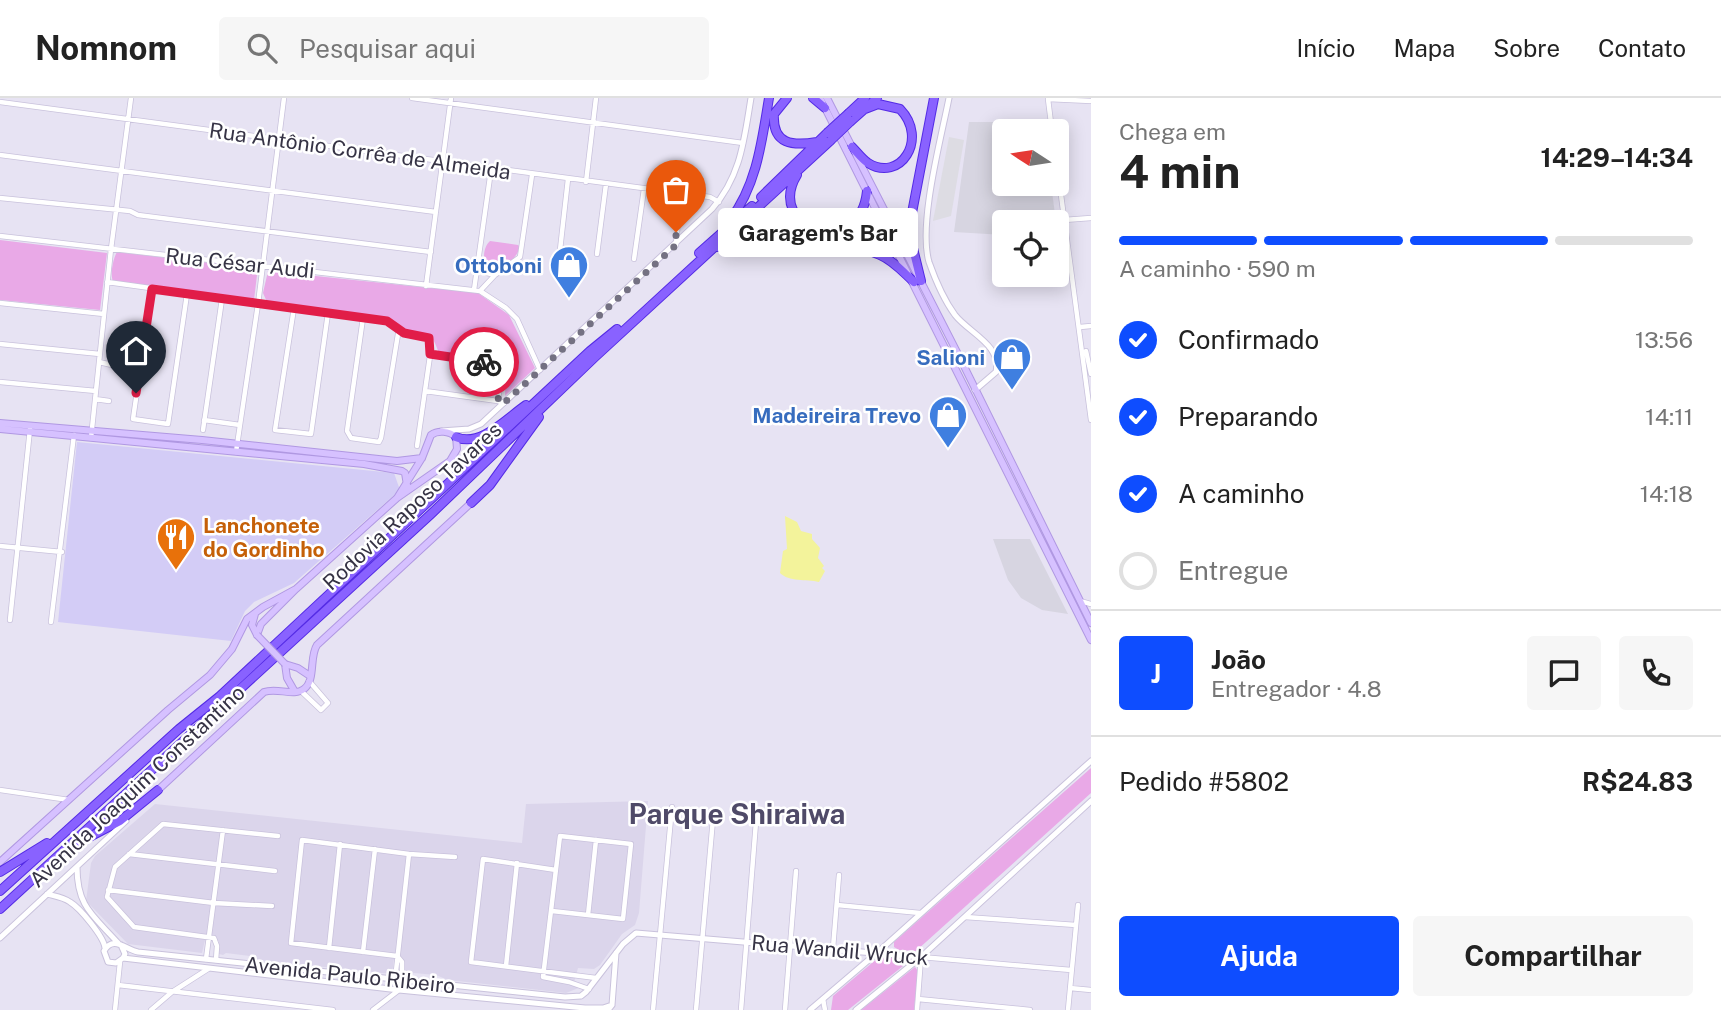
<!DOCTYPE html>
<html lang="pt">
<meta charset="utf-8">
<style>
:root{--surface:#fff;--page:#f6f6f6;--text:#222;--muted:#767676;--line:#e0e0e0;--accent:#0e4dff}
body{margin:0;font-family:"Public Sans",sans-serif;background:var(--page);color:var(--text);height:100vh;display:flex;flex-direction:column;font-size:26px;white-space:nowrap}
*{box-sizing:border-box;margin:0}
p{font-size:23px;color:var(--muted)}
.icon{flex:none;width:38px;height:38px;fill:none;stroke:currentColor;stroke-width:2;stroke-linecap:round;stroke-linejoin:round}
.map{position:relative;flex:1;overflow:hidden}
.sheet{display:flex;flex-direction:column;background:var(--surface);width:630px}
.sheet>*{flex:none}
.needle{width:46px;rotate:282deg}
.tools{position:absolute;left:992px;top:21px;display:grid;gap:14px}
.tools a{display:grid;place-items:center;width:77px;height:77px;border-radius:7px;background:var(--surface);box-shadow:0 4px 18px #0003;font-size:35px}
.pin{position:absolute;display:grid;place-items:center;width:60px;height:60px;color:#fff;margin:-72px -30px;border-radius:50% 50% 50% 0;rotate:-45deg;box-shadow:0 0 7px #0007}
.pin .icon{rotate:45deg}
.courier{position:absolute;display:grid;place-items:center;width:70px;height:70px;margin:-35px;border:5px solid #e11d48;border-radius:50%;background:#fff;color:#222;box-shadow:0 2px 9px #0007}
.bubble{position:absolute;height:49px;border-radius:7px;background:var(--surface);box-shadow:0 4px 18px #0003;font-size:23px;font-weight:700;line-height:49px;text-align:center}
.overview em{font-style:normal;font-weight:700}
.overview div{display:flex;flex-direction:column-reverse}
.overview{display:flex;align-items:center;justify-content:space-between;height:119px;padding:0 28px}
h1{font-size:46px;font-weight:700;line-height:52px}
.bar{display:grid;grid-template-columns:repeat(4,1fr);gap:10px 7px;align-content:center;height:84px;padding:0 28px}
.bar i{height:9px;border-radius:5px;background:var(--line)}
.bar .on{background:var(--accent)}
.bar p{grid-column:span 4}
.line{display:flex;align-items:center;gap:18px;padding:0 28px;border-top:2px solid var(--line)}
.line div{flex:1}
.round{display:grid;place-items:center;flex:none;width:74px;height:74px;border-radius:7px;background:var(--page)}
ol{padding:0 28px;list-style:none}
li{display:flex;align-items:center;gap:21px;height:77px}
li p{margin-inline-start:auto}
li .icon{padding:7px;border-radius:50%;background:var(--accent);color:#fff;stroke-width:4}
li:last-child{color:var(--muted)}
li i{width:38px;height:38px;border:4px solid var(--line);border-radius:50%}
.cta{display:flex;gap:14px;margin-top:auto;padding:14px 28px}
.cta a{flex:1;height:80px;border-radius:7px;background:var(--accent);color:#fff;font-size:28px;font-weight:700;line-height:80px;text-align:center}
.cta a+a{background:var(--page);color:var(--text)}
header{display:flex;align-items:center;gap:42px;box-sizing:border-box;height:98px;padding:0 35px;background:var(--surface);border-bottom:2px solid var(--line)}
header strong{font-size:33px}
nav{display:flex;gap:38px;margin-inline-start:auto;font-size:24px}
.search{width:490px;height:63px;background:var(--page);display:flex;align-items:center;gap:18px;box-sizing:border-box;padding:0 24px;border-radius:7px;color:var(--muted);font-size:26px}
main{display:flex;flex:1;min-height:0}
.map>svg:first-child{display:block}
</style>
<header>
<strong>Nomnom</strong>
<div class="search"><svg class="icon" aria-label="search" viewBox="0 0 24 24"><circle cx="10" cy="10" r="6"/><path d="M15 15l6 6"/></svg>Pesquisar aqui</div>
<nav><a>Início</a><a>Mapa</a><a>Sobre</a><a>Contato</a></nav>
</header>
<main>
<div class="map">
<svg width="1091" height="912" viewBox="0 0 1091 912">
<rect width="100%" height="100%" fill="#e7e3f3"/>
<path fill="#dbd5eb" d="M 648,703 L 639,815 L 635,827 L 622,836 L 600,867 L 594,871 L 578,870 L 573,888 L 581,889 L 566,895 L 448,882 L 436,877 L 414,875 L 408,879 L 404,876 L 404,862 L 394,861 L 392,876 L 267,863 L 252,860 L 250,858 L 226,855 L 223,857 L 219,856 L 219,843 L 205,842 L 202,855 L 128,846 L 86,803 L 91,765 L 95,758 L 155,706 L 522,745 L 526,706 Z"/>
<path fill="#d3ccf6" d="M 77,344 L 394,375 L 400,392 L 294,485 L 254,504 L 245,513 L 231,543 L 58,524 Z"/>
<path fill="#d7d5e1" d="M 969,24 L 1043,24 L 1044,33 L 1004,33 L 1004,86 L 1051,86 L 1056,124 L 1004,124 L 1004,137 L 954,134 Z
M 993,441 L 1030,441 L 1068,516 L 1042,512 L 1021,500 L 1008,482 Z"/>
<path fill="#e9a9e7" d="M 0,142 L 107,155 L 100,212 L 0,202 Z
M 490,143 L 518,147 L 520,149 C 517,160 502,174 490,173 C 482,166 482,150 490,143 Z
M 117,154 L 254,170 L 257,177 L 254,202 L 113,184 C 110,176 113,161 117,154 Z
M 268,173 L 478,195 L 509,217 L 535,270 L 505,298 L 506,272 L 503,266 L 495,263 L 439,255 C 431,233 431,238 410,233 C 403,231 397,225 390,221 L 267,204 L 263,195 Z
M 1091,670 L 1091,695 L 916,853 L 899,852 L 894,849 L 894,844 Z
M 879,859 L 901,860 L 903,868 L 848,912 L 831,912 L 833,898 Z
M 915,869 L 918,873 L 914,912 L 861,912 Z"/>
<path fill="#dddce3" d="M 949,39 L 964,42 L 951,118 L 933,123 Z"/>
<path fill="#f3f39b" d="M 785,418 L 797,424 L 801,433 L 812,436 L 812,441 L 820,450 L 818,460 L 824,468 L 822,470 L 825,473 L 819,484 C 806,481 789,484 780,475 L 783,453 L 787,451 Z"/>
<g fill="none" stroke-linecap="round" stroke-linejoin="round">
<g stroke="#c9c2dc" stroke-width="6">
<path id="minor" d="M 412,0 L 743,45
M 1048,1 L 1091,3
M 1048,1 L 1052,33
M 0,4 L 710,99 L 719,104
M 0,57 L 436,114
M 1057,67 L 1091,322
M 586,84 L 596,0
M 0,100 L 130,113 L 138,117 L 431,154
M 1064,122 L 1091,120
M 0,138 L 480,193 L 506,210 L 517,221 L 540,272
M 676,147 L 680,96
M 560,152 L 568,81
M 597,156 L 606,86
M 634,161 L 644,91
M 478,165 L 487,175 L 495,177
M 107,184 L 387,223 L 404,235 L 429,240 L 431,251 L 417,348
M 426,188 L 451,0
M 152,191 L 133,321 L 168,326 L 187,196
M 474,192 L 491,72
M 480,193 L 495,177 L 520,159 L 532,77
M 0,205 L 104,216
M 294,210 L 275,332 L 311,336 L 328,215
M 363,220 L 347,333 L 351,340 L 379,344 L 381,340 L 399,230
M 1080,229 L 1091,228
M 0,246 L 100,256
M 1086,253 L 1091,276
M 430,256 L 496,266 L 502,269 L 498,303 L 504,305
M 99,264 L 112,267
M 0,284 L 96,293
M 425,293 L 498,303
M 95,301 L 109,303
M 204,322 L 240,327
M 203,332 L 222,201
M 91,340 L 111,151 L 131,0
M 236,354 L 258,206 L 284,0
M 0,448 L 62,454
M 1080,503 L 1091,506
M 10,522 L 30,331
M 51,524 L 74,337
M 301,593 L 321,612 L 328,605 L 309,583
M 0,692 L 69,702
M 129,756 L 275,773
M 556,772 L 483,761 L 471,864 L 596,880
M 108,792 L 214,805 L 272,808
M 837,807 L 920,815
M 552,813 L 623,821 L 631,746 L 560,738 L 543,879 L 569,884 L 589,891
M 588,817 L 596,742
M 965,819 L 1076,827
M 329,850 L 340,746
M 833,850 L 839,777
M 363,854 L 375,751
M 206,861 L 223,732
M 216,862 L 217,848 L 214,840 L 134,829 L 107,799 L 115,769 L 163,726 L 278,738
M 506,868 L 517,765
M 395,882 L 409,756
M 402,883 L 402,864 L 397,858 L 291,845 L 302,742 L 409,756 L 455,759
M 118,887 L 333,912
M 1070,890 L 1091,892
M 823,901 L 825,912
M 918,901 L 1030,912
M 115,912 L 120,864
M 151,912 L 172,894 L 208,871
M 373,912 L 399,892
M 653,912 L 672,709
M 696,912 L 713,721
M 741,912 L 756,724
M 785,912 L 796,773
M 917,912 L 921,859 L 1071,872
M 1068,912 L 1078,807"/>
</g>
<g stroke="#c9c2dc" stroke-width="7">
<path id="tertiary" d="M 949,0 C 941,41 918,126 929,164 C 935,181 944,202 955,217 C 969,235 1002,247 996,274 L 975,292
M 441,333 L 469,331 L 481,326 L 712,111 C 741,78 744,42 751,0
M 77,769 C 77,809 93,817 118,845
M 47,796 C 54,798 63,799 70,804 C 80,810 104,839 105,850
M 0,840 L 126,723
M 121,847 L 125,856 L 123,860 L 116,865 L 108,864 L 104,853 C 113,837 125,851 138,854 L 565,899 L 581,898 L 586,894 L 623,846 L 636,835 L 921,859
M 123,860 L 399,892 L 585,910 L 603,910 L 612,907
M 608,912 L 612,907 L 616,855
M 810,912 L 878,854 L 1091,663
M 856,912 L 921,859 L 1091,703"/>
</g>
<g stroke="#b098e2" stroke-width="8">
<path id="secondary" d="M 820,0 L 1091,542
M 827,0 L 959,258 L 1091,525
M 0,325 L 202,342 L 397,363 L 422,360
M 0,331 L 364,366 L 402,373 L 405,375 L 407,387
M 255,516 L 252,527 L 257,537
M 257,537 L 261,526 L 296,491 L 397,400 L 450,363 L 457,351 L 456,339 C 449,333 438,332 431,337 L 422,360 L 397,400
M 295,594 L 287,580 L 285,566 L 298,570 L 310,578
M 158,692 L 264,594 C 277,589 294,599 304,591 C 316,582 309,559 317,547 L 471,405
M 0,764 L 168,612 L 210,577 L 232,551 L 247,521 L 263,509 L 296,491"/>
</g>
<g stroke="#542be5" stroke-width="10">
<path id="motorway" d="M 787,0 L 774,16 C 772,47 793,48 817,44
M 813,0 L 825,10
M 849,15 L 865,0
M 851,23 L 877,0
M 852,49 C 857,54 862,61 868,65 C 900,85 929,41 900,11 L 878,6 L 865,11
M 797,77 C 764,131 860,163 867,93
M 761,99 L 827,35
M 730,122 C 757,87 762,42 769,0
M 718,149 C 727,144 737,138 748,136 C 772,132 858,147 880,157 C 894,163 903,174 914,184
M 699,155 L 752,108
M 921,183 L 911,142 L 911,120 L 934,0
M 456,339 C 480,350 507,320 526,307
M 471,405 L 490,387 L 539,319
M 74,747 L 120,723 L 158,692
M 0,774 L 47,745
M 0,793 L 179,631 L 220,598 L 590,253 L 617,231
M 0,811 L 431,416 L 595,259 L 830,43"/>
</g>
<use href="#minor" stroke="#fff" stroke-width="4.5"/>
<use href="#tertiary" stroke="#fff" stroke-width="5"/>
<use href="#secondary" stroke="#d6c1ff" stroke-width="6"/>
<use href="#motorway" stroke="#8962ff" stroke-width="8"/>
<g stroke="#b098e2" stroke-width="8" stroke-linecap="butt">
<path id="secondary-bridge" d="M 257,537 L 285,566"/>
</g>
<g stroke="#542be5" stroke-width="10" stroke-linecap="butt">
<path id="motorway-bridge" d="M 827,35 L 849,15
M 830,43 L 851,23"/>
</g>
<use href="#secondary-bridge" stroke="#d6c1ff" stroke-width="6"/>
<use href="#motorway-bridge" stroke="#8962ff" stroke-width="8"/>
</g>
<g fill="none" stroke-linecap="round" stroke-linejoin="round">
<path stroke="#747182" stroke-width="7" stroke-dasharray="0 12.6" d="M 484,264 L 502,269 L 498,303 L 504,305 L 676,147 L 676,134"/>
<path stroke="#e11d48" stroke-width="9" d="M 136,295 L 152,191 L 387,223 L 404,235 L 429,240 L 430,256 L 484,264"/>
</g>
<defs>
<g id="shop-pin" transform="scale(2.0125)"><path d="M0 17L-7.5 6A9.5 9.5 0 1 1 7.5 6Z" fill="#3f7fe0" stroke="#fff"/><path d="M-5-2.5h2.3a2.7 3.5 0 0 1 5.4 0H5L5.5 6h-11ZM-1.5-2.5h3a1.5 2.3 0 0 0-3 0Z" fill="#fff"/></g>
<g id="restaurant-pin" transform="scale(2.0125)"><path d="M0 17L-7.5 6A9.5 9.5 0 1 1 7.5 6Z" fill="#e8710a" stroke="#fff"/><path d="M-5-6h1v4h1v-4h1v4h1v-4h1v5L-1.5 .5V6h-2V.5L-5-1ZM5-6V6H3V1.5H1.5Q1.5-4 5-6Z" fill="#fff"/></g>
</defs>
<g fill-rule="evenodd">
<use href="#shop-pin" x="569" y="167"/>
<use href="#shop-pin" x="1012" y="259"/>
<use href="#shop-pin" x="948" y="317"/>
<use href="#restaurant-pin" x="176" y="439"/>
</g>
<g text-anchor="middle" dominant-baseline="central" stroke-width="5" stroke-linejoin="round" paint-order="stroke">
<g font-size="21" fill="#363345" stroke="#fff">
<text transform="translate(360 53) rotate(8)">Rua Antônio Corrêa de Almeida</text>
<text transform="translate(240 165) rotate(6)">Rua César Audi</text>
<text transform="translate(412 408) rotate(-43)">Rodovia Raposo Tavares</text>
<text transform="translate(137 688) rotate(-43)">Avenida Joaquim Constantino</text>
<text transform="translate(840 852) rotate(5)">Rua Wandil Wruck</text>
<text transform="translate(350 877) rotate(6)">Avenida Paulo Ribeiro</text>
</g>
<g font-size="21" font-weight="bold" fill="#366cbe" stroke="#fff" text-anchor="end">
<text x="542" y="167">Ottoboni</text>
<text x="985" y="259">Salioni</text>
<text x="921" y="317">Madeireira Trevo</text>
</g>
<g font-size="21" font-weight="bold" fill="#c56008" stroke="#fff" text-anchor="start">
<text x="203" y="427">Lanchonete<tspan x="203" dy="24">do Gordinho</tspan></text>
</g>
<g font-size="28" font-weight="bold" fill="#4f4a68" stroke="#fff">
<text x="737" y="715">Parque Shiraiwa</text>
</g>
</g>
</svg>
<div class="tools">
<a><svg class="needle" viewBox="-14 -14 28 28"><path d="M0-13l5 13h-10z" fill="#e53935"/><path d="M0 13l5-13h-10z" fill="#767676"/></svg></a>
<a><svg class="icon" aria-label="locate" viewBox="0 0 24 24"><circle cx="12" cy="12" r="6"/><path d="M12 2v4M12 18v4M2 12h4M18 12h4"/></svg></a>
</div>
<div class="pin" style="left:676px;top:134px;background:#ea580c"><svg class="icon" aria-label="bag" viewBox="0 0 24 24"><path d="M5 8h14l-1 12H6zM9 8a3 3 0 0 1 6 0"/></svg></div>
<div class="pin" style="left:136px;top:295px;background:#1f2937"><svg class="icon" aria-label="home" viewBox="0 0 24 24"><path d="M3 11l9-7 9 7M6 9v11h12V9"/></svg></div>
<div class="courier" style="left:484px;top:264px"><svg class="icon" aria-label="bike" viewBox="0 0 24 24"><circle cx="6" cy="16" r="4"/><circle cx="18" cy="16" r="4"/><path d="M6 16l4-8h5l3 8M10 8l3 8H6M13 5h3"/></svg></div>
<div class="bubble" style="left:718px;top:110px;width:200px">Garagem's Bar</div>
</div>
<section class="sheet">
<div class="overview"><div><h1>4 min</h1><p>Chega em</p></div><em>14:29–14:34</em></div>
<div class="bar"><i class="on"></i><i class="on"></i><i class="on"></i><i></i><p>A caminho · 590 m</p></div>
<ol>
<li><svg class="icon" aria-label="check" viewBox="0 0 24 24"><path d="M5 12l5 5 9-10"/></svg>Confirmado<p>13:56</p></li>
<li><svg class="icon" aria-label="check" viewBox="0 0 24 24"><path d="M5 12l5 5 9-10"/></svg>Preparando<p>14:11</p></li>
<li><svg class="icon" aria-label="check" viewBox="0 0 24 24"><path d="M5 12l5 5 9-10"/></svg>A caminho<p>14:18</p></li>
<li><i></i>Entregue</li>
</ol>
<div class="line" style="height:126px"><b class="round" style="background:var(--accent);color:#fff">J</b><div><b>João</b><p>Entregador · 4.8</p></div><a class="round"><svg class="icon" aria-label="chat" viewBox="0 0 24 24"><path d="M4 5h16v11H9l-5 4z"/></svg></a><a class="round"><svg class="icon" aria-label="phone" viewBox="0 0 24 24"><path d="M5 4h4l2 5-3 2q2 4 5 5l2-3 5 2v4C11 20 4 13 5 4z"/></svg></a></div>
<div class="line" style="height:91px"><div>Pedido #5802</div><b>R$24.83</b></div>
<div class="cta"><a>Ajuda</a><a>Compartilhar</a></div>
</section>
</main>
